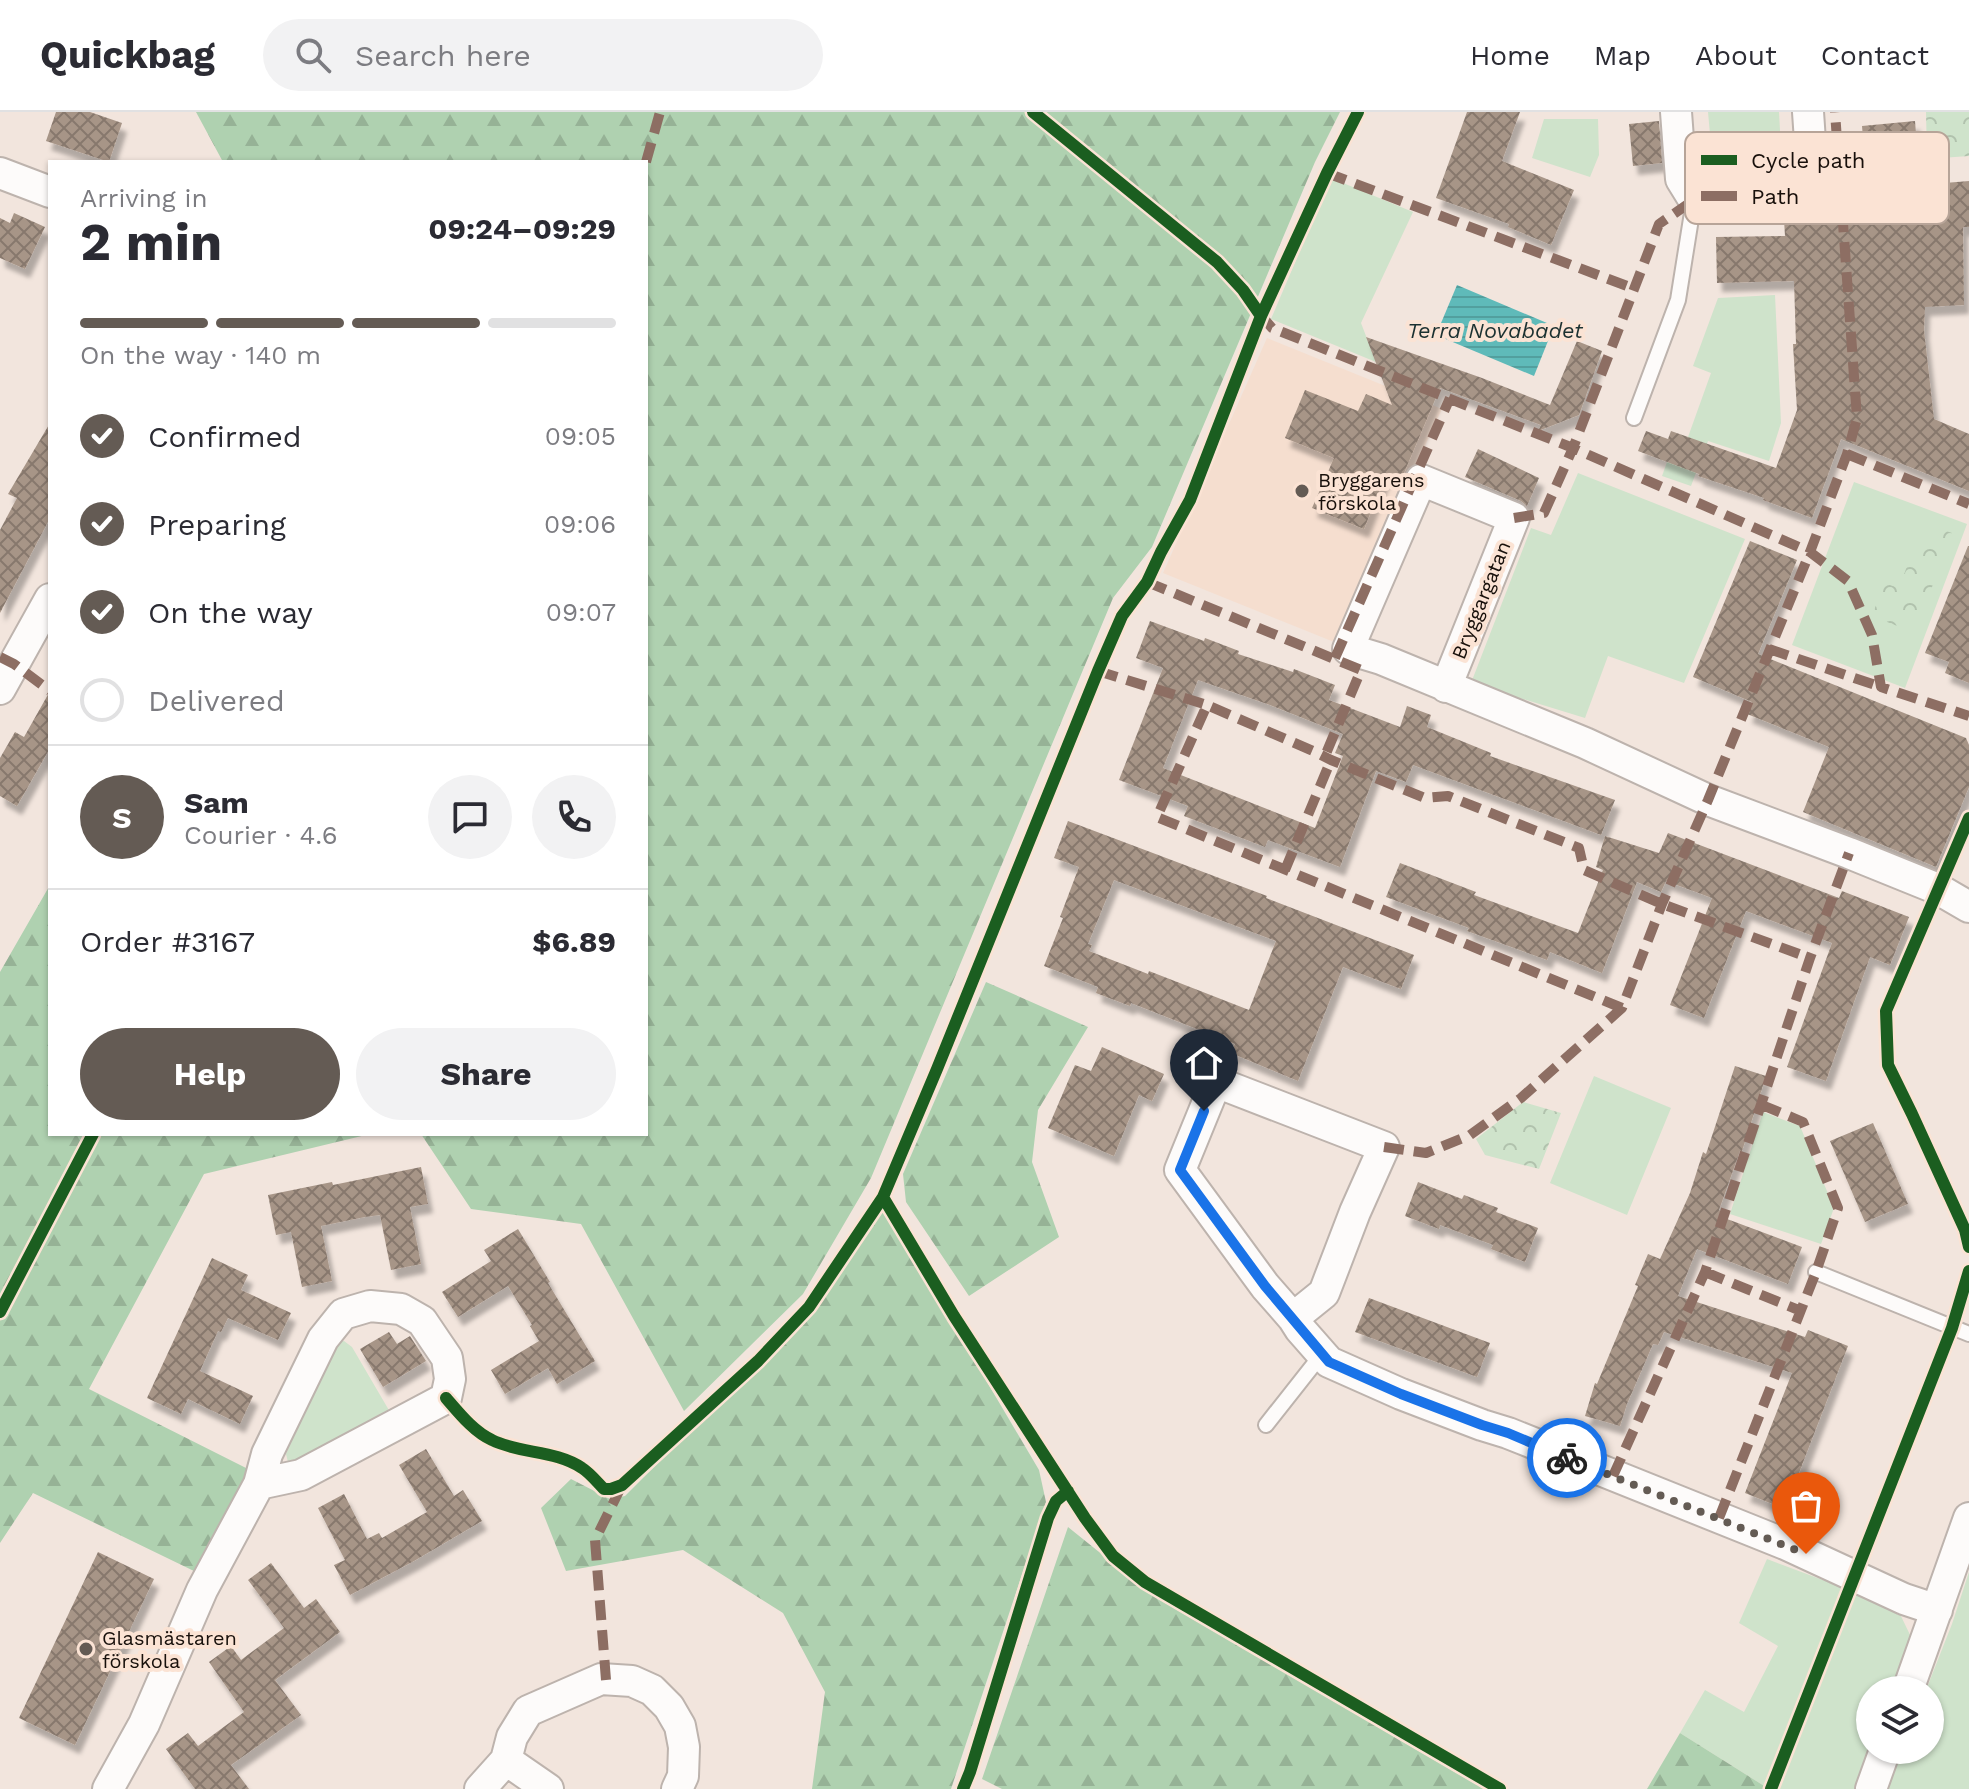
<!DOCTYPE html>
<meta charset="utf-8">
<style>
:root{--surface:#fff;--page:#f2f2f3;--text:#2b2b33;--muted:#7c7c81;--line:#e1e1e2;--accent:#645b54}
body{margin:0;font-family:"Work Sans",sans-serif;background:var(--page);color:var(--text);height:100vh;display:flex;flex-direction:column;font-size:30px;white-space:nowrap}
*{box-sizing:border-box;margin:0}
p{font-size:26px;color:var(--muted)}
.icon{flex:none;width:44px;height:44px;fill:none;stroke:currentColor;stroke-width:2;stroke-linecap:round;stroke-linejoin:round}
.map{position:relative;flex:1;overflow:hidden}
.drawer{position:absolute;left:48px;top:48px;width:600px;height:976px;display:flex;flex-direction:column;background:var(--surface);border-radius:0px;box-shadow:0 2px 6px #0004}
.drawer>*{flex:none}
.fabs{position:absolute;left:1856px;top:1564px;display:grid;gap:16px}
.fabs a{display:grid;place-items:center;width:88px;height:88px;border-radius:50%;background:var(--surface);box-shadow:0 2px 6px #0004;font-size:40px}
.pin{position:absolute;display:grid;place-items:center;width:68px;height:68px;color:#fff;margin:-82px -34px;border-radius:50% 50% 50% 0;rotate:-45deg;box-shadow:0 0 8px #0007}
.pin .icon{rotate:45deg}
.courier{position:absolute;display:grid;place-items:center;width:80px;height:80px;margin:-40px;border:6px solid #1a73e8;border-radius:50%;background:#fff;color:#222;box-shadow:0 2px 10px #0007}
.headline em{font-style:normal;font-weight:700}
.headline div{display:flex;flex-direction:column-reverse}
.headline{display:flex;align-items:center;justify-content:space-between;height:136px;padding:0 32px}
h1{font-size:52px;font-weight:700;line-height:60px}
.bar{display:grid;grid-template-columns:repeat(4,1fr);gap:12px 8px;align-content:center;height:96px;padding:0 32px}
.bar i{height:10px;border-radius:6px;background:var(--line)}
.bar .current{background:var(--accent)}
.bar p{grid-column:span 4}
.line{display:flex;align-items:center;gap:20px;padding:0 32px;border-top:2px solid var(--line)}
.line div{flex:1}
.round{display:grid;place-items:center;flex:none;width:84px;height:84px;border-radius:42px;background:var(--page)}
ol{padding:0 32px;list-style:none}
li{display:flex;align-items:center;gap:24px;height:88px}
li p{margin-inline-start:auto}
li .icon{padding:8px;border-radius:50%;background:var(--accent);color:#fff;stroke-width:4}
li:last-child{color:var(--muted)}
li i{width:44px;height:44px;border:4px solid var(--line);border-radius:50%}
.button{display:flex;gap:16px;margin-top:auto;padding:16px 32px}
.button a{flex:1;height:92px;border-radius:48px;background:var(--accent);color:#fff;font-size:32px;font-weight:700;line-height:92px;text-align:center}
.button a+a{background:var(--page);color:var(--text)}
header{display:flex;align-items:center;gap:48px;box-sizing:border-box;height:112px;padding:0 40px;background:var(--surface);border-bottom:2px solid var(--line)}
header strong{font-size:38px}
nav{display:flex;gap:44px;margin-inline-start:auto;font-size:28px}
.search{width:560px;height:72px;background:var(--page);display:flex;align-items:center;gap:20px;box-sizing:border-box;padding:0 28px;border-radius:44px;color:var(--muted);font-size:30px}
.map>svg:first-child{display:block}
</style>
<header>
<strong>Quickbag</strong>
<div class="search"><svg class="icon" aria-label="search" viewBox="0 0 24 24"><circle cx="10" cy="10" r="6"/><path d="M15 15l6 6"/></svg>Search here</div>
<nav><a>Home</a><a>Map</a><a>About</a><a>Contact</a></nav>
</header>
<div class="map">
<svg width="1969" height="1677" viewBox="0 0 1969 1677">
<defs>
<pattern id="forest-firs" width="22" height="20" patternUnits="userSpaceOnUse" patternTransform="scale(2)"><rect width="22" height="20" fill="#afd1b0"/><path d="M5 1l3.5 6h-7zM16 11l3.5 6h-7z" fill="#96b296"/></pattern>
<pattern id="park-crowns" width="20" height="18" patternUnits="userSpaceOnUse" patternTransform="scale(2)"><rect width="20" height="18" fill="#cfe3cb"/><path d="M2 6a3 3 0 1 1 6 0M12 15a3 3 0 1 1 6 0" fill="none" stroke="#b1c2ad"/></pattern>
<pattern id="water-rules" width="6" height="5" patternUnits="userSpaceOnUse" patternTransform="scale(2)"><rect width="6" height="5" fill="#5fbab9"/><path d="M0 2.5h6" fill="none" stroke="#529f9e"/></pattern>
<pattern id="building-cross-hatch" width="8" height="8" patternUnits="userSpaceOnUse" patternTransform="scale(2)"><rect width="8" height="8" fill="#a79587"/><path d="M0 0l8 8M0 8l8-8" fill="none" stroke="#87786d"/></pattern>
<filter id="shadow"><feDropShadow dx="5" dy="9" stdDeviation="2" flood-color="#0004"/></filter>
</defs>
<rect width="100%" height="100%" fill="#f2e5dd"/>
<path fill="#f5decf" d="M 1267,226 L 1442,297 L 1334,530 L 1163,461 Z"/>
<path fill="#cfe3cb" d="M 1708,0 L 1779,0 L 1782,55 L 1802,54 L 1784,73 L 1716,83 L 1698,73 L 1694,57 L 1713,55 Z
M 1544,7 L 1598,7 L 1599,43 L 1590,65 L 1532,46 Z
M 1331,66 L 1413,100 L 1361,211 L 1376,250 L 1271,207 Z
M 1775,183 L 1781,311 L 1769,349 L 1708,329 L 1691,374 L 1662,364 L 1677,322 L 1688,325 L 1711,261 L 1693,254 L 1718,186 Z
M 1578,361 L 1745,427 L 1684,571 L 1608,544 L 1585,606 L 1471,571 L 1531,416 L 1551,423 Z
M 1854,370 L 1967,412 L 1905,576 L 1792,533 Z
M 1594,964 L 1671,996 L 1627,1103 L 1550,1071 Z
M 1763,1000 L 1800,1014 L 1834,1096 L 1821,1132 L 1730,1102 Z
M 344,1229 L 352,1235 L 390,1300 L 294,1353 L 288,1350 L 286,1342 L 290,1332 L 336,1230 Z
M 1767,1447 L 1855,1480 L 1899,1500 L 1912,1527 L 1893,1578 L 1870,1578 L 1870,1638 L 1856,1677 L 1769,1677 L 1680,1621 L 1705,1578 L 1744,1600 L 1778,1534 L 1739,1511 Z
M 1969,1460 L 1969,1677 L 1887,1677 L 1902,1638 L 1930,1638 L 1930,1578 L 1926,1578 L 1952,1512 Z"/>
<path fill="url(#forest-firs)" d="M 196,0 L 1340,0 L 1315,50 L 1152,435 L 1113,486 L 871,1066 L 803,1182 L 684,1299 L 581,1112 L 471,1097 L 421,1022 L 646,1022 L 646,50 L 223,50 Z
M 50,773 L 50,1022 L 370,1022 L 204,1062 L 89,1277 L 252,1359 L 196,1460 L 33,1381 L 0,1431 L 0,860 Z
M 986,870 L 1088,915 L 1038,998 L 1032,1050 L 1059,1125 L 969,1184 L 906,1090 L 903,1062 Z
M 879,1087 L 1039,1358 L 1046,1390 L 951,1677 L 812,1677 L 825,1580 L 783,1501 L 683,1438 L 566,1459 L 541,1396 L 571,1367 L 610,1387 L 625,1384 L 815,1194 Z
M 1068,1415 L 1155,1485 L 1484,1677 L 1002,1677 L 982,1667 Z
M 1680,1621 L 1769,1677 L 1647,1677 Z"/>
<path fill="url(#park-crowns)" d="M 1926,0 L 1969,0 L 1969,44 L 1927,47 Z
M 1923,411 L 1952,421 L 1915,521 L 1872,504 L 1884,471 L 1899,476 Z
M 1523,990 L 1561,1001 L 1539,1057 L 1485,1043 L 1476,1027 Z"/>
<path fill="url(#water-rules)" d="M 1457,173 L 1554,214 L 1534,264 L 1436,223 Z"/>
<path fill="url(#building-cross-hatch)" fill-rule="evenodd" filter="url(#shadow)" d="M 56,0 L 90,0 L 122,11 L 109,50 L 46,29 Z
M 1467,0 L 1520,0 L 1502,49 L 1574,78 L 1551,133 L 1508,115 L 1509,112 L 1436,86 Z
M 1659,9 L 1662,51 L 1633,54 L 1629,12 Z
M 1915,9 L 1920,73 L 1969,69 L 1969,115 L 1963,115 L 1964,193 L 1925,195 L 1924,218 L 1934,307 L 1969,322 L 1969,379 L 1841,327 L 1812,406 L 1763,388 L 1764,386 L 1698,364 L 1699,362 L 1638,339 L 1646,319 L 1668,327 L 1671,319 L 1776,356 L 1797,298 L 1793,232 L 1796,232 L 1794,169 L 1717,171 L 1716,125 L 1785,124 L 1784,108 L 1870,107 L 1862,14 Z
M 14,101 L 45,115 L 25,157 L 0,146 L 0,106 L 10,111 Z
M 1366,225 L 1482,266 L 1550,293 L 1577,229 L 1602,239 L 1579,303 L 1538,319 L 1541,313 L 1440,276 L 1401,368 L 1386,362 L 1364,417 L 1312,396 L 1334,346 L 1285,326 L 1305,278 L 1358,299 L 1366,282 L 1392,293 Z
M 50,311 L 50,406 L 0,501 L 0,418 L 17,386 L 8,382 Z
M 1478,337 L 1539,366 L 1527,394 L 1521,389 L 1465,365 Z
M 1750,429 L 1797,448 L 1758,542 L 1966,626 L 1969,633 L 1969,675 L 1936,755 L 1803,700 L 1829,635 L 1747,602 L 1752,590 L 1693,565 Z
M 1968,434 L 1969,434 L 1969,571 L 1945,561 L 1949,550 L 1925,541 Z
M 1150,509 L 1204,529 L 1205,526 L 1239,539 L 1238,542 L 1293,560 L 1294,557 L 1335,573 L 1329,588 L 1400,615 L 1407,594 L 1431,603 L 1427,615 L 1491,641 L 1490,644 L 1615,688 L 1601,723 L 1413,653 L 1406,670 L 1376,659 L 1340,755 L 1268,728 L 1265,735 L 1184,704 L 1188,694 L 1119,668 L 1163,556 L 1136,546 ZM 1198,568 L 1270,593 L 1343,622 L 1335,641 L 1343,644 L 1315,716 L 1163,656 Z
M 50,579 L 50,636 L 17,694 L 0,684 L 0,646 L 15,620 L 24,625 Z
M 1068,709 L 1267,784 L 1266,786 L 1414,843 L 1401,877 L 1343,855 L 1298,969 L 1231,941 L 1235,932 L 1131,891 L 1130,894 L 1096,881 L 1098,875 L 1044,854 L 1063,806 L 1060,805 L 1079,755 L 1054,746 ZM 1114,768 L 1276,829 L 1249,898 L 1149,859 L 1148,862 L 1089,839 L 1092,833 L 1088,832 Z
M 1668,721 L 1839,786 L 1842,779 L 1909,805 L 1890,853 L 1870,845 L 1826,969 L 1787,955 L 1832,831 L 1746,799 L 1704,906 L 1670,893 L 1712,786 L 1666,769 L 1661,780 L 1637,770 L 1602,861 L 1550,840 L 1547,848 L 1467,819 L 1469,816 L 1386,785 L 1400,751 L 1476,780 L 1474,783 L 1578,821 L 1603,758 L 1596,755 L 1605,724 L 1659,741 Z
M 1102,935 L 1164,962 L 1152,989 L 1139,983 L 1114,1044 L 1048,1016 L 1075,953 L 1091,959 Z
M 1735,954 L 1766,964 L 1742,1039 L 1740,1039 L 1719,1098 L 1721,1099 L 1719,1104 L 1802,1135 L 1788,1172 L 1697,1137 L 1678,1184 L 1805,1225 L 1808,1218 L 1848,1234 L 1785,1397 L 1745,1381 L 1792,1261 L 1664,1220 L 1658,1233 L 1653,1232 L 1627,1292 L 1620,1314 L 1585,1304 L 1595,1271 L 1597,1272 L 1638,1174 L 1635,1173 L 1648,1142 L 1660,1147 L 1690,1081 L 1703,1040 L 1706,1042 Z
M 1873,1011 L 1908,1092 L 1865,1110 L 1830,1029 Z
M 421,1055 L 428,1092 L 410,1095 L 421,1152 L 391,1158 L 380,1103 L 365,1105 L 321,1114 L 332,1169 L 302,1175 L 291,1120 L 276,1123 L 268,1083 L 332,1070 L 333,1073 Z
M 1418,1070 L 1462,1087 L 1464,1083 L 1498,1096 L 1496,1100 L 1538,1116 L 1525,1150 L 1491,1137 L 1493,1133 L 1440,1113 L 1439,1117 L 1405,1104 Z
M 518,1117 L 550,1170 L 548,1171 L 595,1249 L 557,1272 L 548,1256 L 505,1282 L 491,1258 L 539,1229 L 530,1214 L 532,1213 L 508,1174 L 458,1205 L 442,1180 L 491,1149 L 484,1138 Z
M 212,1146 L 248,1163 L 241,1178 L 291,1201 L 278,1228 L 228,1206 L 221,1220 L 218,1219 L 200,1259 L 253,1284 L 240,1312 L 188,1287 L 181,1302 L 147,1286 Z
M 1369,1186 L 1490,1231 L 1477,1265 L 1355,1220 Z
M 389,1220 L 397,1232 L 410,1224 L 426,1249 L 383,1275 L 360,1237 Z
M 426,1337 L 454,1384 L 463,1378 L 482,1409 L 414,1449 L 350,1483 L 334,1453 L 345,1448 L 318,1396 L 344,1382 L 367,1427 L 379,1421 L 382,1426 L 427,1400 L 399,1353 Z
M 98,1440 L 154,1467 L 75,1633 L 19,1606 Z
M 271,1451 L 304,1496 L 316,1487 L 340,1520 L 275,1568 L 301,1603 L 231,1653 L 249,1677 L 195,1677 L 166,1637 L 188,1621 L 198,1634 L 244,1600 L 209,1550 L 231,1534 L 241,1548 L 284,1516 L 248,1468 Z"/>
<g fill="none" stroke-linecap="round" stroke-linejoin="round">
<g stroke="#bdb3ad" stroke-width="18">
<path id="service" d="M 1634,306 L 1678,188 L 1694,88
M 1816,1160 L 1969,1222
M 1266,1313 L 1322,1242"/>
</g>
<g stroke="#bdb3ad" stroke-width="34">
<path id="minor" d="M 1676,0 L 1681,67 L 1694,88 L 1715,95 L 1784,87 L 1802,74 L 1812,58 L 1808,0
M 0,61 L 50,80
M 1446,575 L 1514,406 L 1421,368 L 1348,537 L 1381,547 L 1585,631 L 1708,688 L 1849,741 L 1938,777 L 1969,795
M 0,577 L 50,487
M 1293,1206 L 1265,1174 L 1180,1058 L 1216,970 L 1384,1035 L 1355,1100 L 1324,1181 L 1293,1206 L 1300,1217 L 1329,1250 L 1401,1282 L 1482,1313 L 1508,1321 L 1785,1432 L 1904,1487 L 1937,1498
M 1908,1578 L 1969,1406
M 506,1648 L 548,1677
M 108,1677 L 144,1612 L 202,1478 L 259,1372 L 267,1342 L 323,1227 L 343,1202 L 370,1194 L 401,1197 L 422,1209 L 447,1246 L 450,1267 L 446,1286 L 301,1363 L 259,1372
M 480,1677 L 506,1648 L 512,1625 L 528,1599 L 601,1567 L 632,1569 L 652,1578 L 669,1595 L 680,1614 L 684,1635 L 683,1664 L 677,1677
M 1871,1677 L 1885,1638"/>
</g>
<use href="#service" stroke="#fdfbfa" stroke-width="14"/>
<use href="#minor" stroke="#fdfbfa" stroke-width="30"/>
<path stroke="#8d6e63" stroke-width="10" stroke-dasharray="20 10" stroke-linecap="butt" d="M 646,50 L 660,0
M 1327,61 L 1635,177
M 1259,201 L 1272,216 L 1573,336 L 1810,440 L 1848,469 L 1872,523 L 1881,575 L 1969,604
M 1847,342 L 1969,392
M 1514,406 L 1544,401 L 1573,336 L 1659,112 L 1694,88
M 1147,470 L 1361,558 L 1325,644
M 1769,537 L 1881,575
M 0,545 L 14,552 L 50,579
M 1335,546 L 1450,286
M 1098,559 L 1207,593
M 1285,758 L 1331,648
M 1622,896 L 1157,705 L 1207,593 L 1313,639 L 1331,648 L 1425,686 L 1448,684 L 1579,736 L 1584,758 L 1662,792 L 1810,846
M 1384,1035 L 1426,1041 L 1470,1023 L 1521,986 L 1622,896 L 1662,792 L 1708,688 L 1810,440 L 1847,342 L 1857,306 L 1835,0
M 1705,1160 L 1801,1199
M 1613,1364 L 1705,1160 L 1810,846 L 1849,741
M 1719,1406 L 1816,1160 L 1838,1096 L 1803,1010 L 1762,993
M 606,1568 L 595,1428 L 622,1373"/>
<g stroke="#fbe3d4" stroke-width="17">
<path id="cycleway" d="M 1033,0 L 1217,150 L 1243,178 L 1261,204
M 1969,706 L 1886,899 L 1888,953 L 1912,1002 L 1965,1118 L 1969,1135
M 883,1085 L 954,1204 L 1085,1406 L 1113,1444 L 1145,1470 L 1500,1677
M 0,1200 L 93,1022
M 446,1286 C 459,1301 474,1320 492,1328 C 520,1342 555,1338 582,1356 C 590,1361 597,1370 604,1377 L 611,1377 L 622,1373 L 758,1249 L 809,1195 L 883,1085 L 937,957 L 1098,559 L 1122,504 L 1147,470 L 1161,440 L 1190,388 L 1261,204 L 1327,61 L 1358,0
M 963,1677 L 970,1660 L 1048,1406 L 1056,1389 L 1068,1379
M 1771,1677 L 1952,1216 L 1969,1159"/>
</g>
<use href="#cycleway" stroke="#1b5e20" stroke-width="12"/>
</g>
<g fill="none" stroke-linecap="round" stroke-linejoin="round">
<path stroke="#645b54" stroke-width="8" stroke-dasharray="0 14.4" d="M 1567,1346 L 1806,1442"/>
<path stroke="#1a73e8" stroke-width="10" d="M 1204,999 L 1180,1058 L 1265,1174 L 1329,1250 L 1401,1282 L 1482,1313 L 1508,1321 L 1567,1346"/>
</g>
<g fill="#645b54" stroke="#fbe3d4" stroke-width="3">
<circle cx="1302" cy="379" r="8"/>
<circle cx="86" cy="1537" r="8"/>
</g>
<g text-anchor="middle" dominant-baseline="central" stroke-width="8" stroke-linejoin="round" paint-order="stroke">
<g font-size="20" fill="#18100b" stroke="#fbe3d4" text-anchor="start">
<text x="1318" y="368">Bryggarens<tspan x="1318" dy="23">förskola</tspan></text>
<text x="102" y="1526">Glasmästaren<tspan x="102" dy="23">förskola</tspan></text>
</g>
<g font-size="20" fill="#18100b" stroke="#fbe3d4">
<text transform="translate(1481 488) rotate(-68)">Bryggargatan</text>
</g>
<g font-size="22" font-style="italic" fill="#1c3131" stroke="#fbe3d4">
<text x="1495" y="218">Terra Novabadet</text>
</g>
</g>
<rect x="1685" y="20" width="264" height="92" rx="12" fill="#fbe3d4" stroke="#b7a498" stroke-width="2"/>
<rect x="1701" y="43" width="36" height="10" fill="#1b5e20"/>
<rect x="1701" y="79" width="36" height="10" fill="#8d6e63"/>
<g font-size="22" fill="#18100b">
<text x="1751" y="56">Cycle path</text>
<text x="1751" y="92">Path</text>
</g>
</svg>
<div class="fabs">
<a><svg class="icon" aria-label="layers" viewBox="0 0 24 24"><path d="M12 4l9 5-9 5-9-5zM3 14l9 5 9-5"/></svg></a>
</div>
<div class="pin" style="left:1806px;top:1442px;background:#ea580c"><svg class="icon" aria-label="bag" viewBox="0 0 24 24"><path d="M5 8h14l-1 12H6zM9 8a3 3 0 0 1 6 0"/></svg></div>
<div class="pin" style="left:1204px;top:999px;background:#1f2937"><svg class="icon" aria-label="home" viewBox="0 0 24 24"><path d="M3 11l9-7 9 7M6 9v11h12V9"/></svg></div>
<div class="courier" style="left:1567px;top:1346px"><svg class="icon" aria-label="bike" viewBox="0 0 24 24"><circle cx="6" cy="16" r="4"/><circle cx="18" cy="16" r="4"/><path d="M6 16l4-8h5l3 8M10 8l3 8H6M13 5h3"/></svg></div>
<section class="drawer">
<div class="headline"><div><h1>2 min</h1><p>Arriving in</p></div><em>09:24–09:29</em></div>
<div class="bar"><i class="current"></i><i class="current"></i><i class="current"></i><i></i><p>On the way · 140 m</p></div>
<ol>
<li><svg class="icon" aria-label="check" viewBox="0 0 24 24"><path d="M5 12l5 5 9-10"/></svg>Confirmed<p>09:05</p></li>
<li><svg class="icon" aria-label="check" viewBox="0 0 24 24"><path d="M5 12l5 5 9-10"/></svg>Preparing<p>09:06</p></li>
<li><svg class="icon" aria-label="check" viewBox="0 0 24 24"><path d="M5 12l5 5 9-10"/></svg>On the way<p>09:07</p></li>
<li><i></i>Delivered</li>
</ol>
<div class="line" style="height:144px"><b class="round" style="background:var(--accent);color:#fff">S</b><div><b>Sam</b><p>Courier · 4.6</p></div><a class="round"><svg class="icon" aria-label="chat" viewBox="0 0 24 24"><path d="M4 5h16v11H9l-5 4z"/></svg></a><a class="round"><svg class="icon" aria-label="phone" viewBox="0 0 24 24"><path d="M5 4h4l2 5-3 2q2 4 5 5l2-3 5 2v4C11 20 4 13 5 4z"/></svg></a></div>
<div class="line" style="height:104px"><div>Order #3167</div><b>$6.89</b></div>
<div class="button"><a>Help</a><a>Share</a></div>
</section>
</div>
